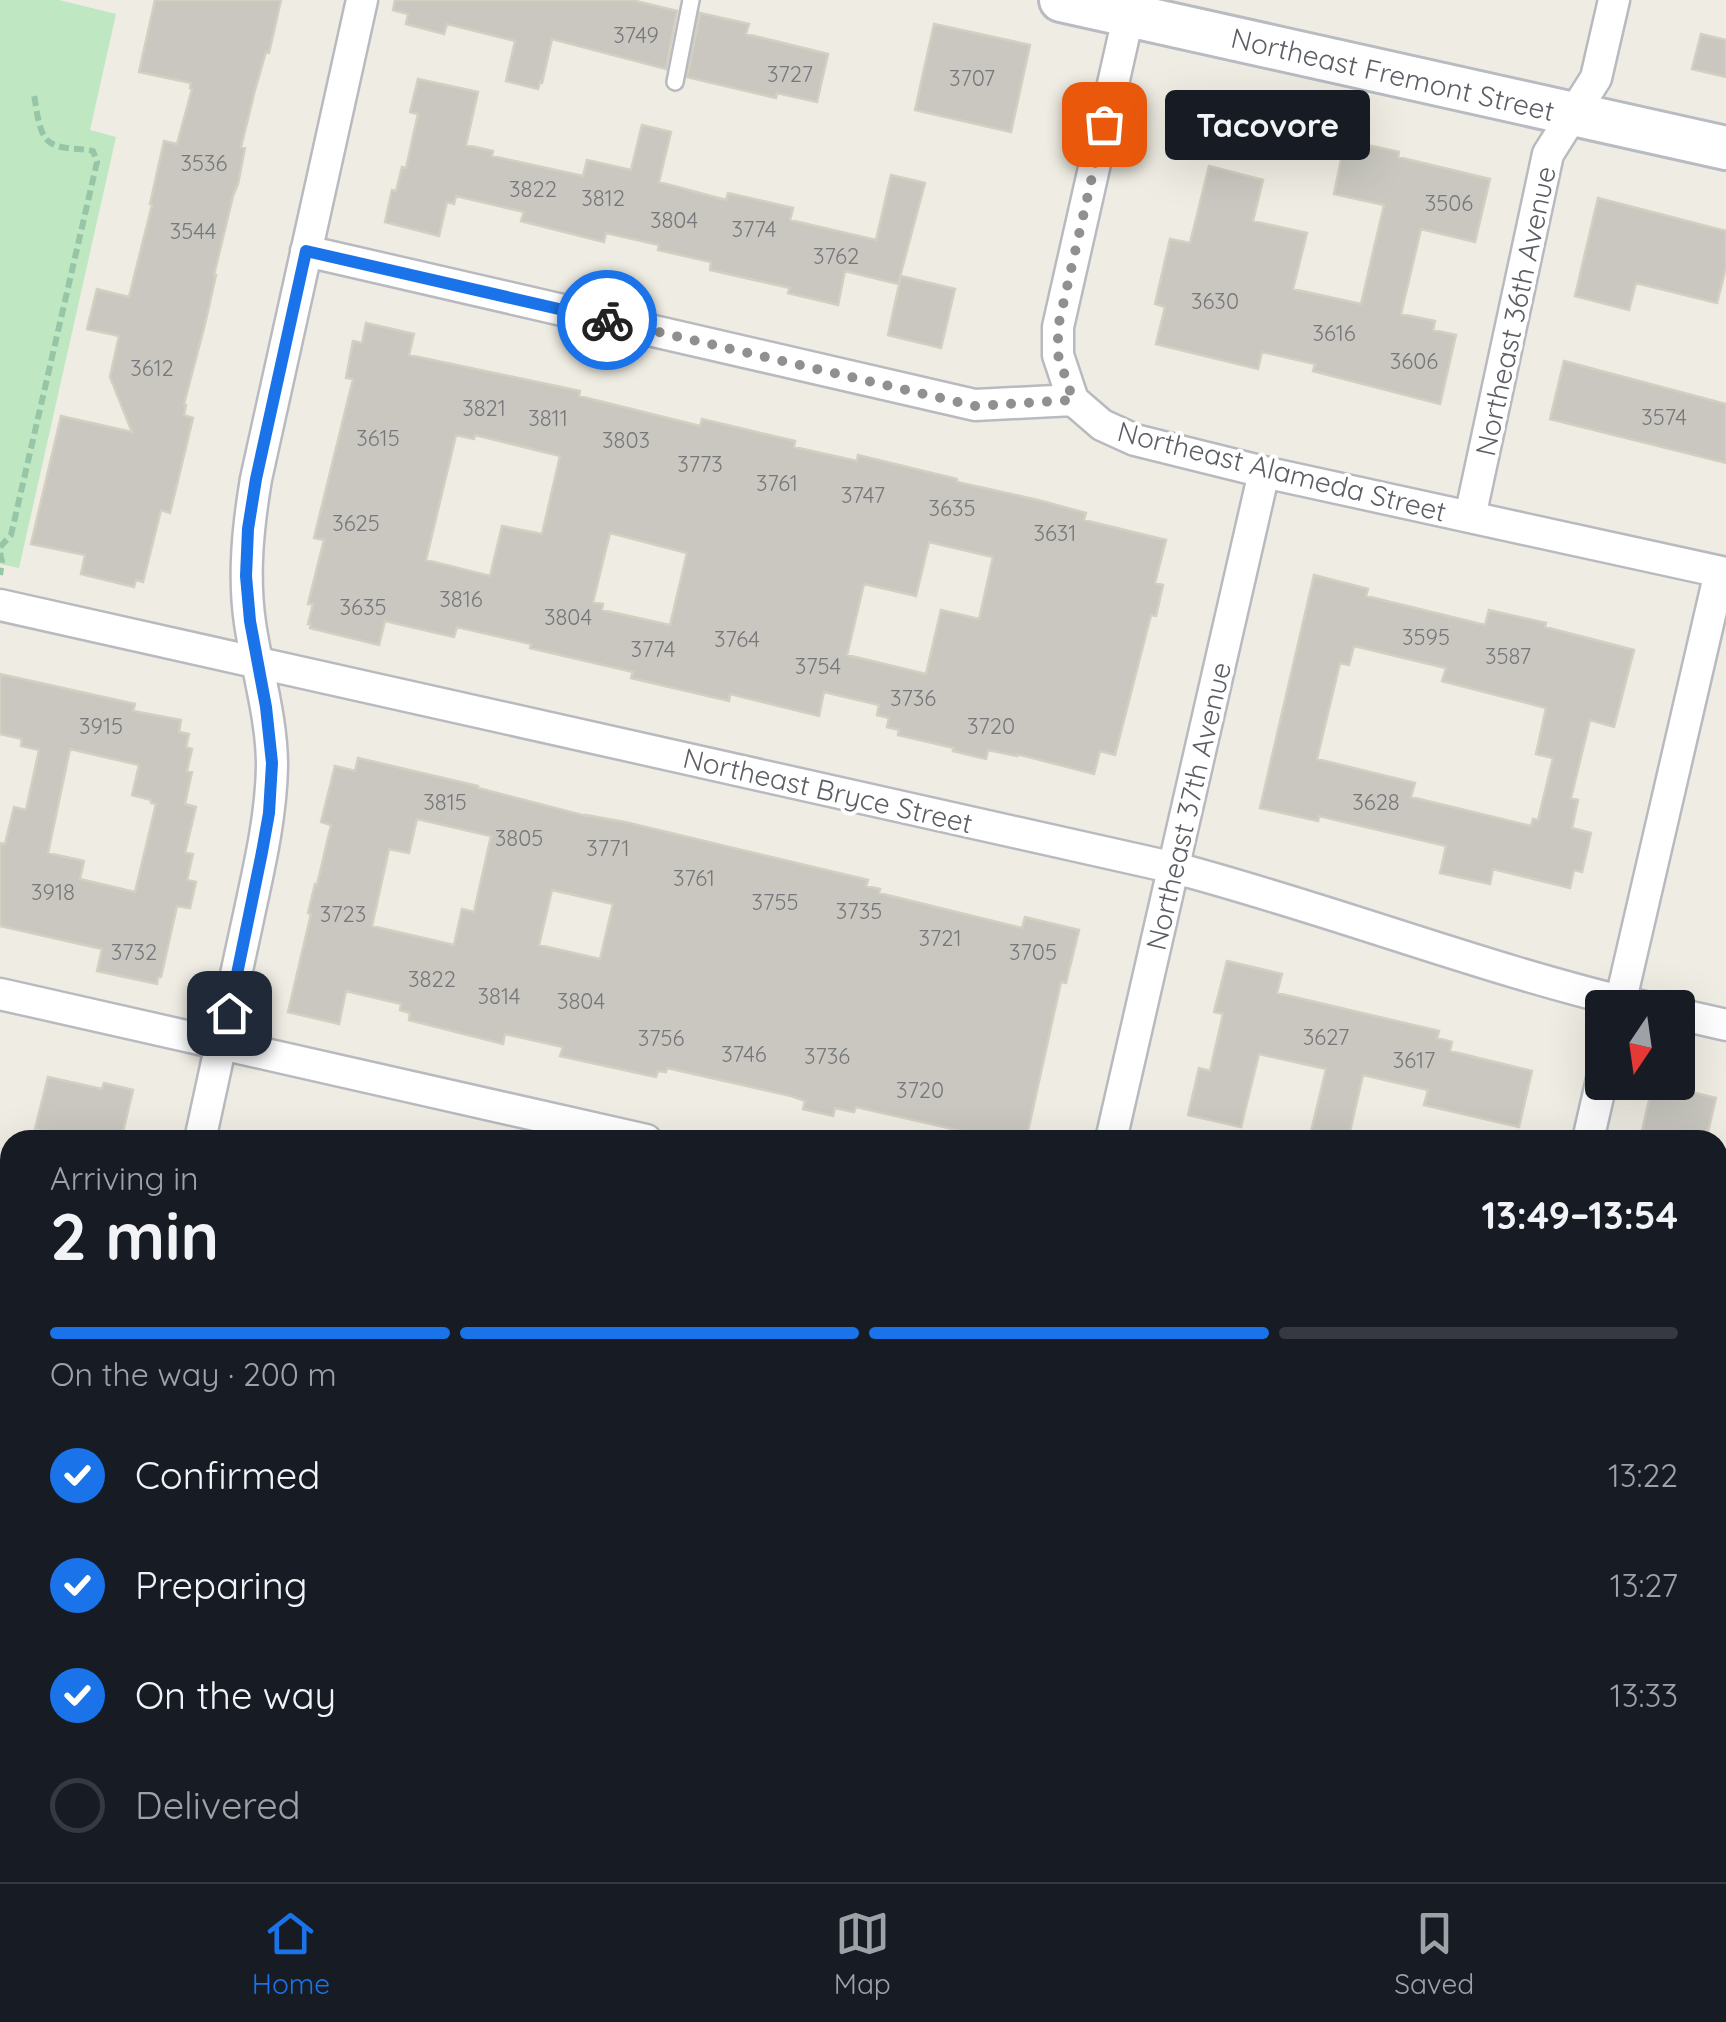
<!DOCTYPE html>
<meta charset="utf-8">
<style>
:root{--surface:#171b24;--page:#20242c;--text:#f1f3f6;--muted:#9ea1a6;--line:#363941;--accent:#1a73e8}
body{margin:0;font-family:Quicksand,sans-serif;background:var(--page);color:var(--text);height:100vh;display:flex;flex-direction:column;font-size:38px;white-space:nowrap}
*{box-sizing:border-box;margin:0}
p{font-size:32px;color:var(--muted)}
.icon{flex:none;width:55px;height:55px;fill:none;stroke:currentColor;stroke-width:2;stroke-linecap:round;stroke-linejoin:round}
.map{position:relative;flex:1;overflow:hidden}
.sheet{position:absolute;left:0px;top:1130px;width:1728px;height:752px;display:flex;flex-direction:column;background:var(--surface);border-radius:30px 30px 0 0;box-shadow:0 10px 40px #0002}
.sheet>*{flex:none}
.needle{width:65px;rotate:193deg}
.tools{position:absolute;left:1585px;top:990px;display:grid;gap:20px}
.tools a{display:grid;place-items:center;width:110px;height:110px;border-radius:10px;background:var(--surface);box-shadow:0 10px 40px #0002;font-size:50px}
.pin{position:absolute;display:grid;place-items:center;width:85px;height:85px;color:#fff;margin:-42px;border-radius:20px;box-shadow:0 5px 15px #0006}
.courier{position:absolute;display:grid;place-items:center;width:100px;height:100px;margin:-50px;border:8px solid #1a73e8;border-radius:50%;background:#fff;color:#222;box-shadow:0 2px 12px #0007}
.bubble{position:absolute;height:70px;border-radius:10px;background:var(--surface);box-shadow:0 10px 40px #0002;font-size:32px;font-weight:800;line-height:70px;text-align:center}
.headline em{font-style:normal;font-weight:800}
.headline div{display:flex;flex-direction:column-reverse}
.headline{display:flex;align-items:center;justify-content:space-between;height:170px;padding:0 50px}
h1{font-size:65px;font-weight:800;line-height:75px}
.bar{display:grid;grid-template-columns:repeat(4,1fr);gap:15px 10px;align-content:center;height:120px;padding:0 50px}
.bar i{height:12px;border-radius:8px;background:var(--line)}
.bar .selected{background:var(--accent)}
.bar p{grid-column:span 4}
ol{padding:0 50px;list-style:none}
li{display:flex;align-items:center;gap:30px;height:110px}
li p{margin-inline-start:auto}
li .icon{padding:10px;border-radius:50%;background:var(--accent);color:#fff;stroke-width:4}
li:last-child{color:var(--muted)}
li i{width:55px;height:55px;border:5px solid var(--line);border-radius:50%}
.tabs{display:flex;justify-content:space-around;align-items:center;height:140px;border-top:2px solid var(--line);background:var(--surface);font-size:28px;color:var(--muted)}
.tabs a{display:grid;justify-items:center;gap:5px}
.tabs .selected{color:var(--accent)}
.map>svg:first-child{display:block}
</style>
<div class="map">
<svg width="1726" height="1882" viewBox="0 0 1726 1882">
<rect width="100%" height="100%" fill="#efede3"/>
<path fill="#bee7c2" d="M 0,0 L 59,0 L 116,14 L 90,130 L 116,137 L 19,568 L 0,564 Z"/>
<path fill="#c9c7c0" stroke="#d3cfc1" stroke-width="2.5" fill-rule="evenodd" d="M 155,0 L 281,0 L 269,53 L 266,52 L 255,90 L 241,147 L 245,148 L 238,184 L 233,196 L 214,275 L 216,275 L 205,324 L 184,404 L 186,405 L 184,415 L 193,418 L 170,513 L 161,510 L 143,582 L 136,580 L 134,587 L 81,574 L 85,555 L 31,544 L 61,416 L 132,432 L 110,377 L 119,336 L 87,329 L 97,289 L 129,297 L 152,205 L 150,204 L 164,141 L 177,144 L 192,89 L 190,88 L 191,83 L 139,72 Z
M 395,0 L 632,0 L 677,11 L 666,69 L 552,39 L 542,83 L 540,82 L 538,89 L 506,81 L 515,41 L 447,24 L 444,34 L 406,24 L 408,14 L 393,10 Z
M 700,13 L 749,24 L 746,34 L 828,54 L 817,102 L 777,93 L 776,98 L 687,77 Z
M 934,24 L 1030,45 L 1011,132 L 915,110 Z
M 1701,34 L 1726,40 L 1726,77 L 1692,69 Z
M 418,79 L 478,92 L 466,145 L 493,151 L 492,156 L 583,176 L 587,160 L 631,170 L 642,125 L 671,132 L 659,182 L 726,200 L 728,193 L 793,208 L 790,220 L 876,240 L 891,175 L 925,183 L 898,284 L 845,271 L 838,305 L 788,293 L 790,288 L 710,270 L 711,262 L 658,250 L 659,245 L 606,233 L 604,242 L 521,221 L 524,212 L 456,196 L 454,204 L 447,202 L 439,236 L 385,222 L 392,190 L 396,191 L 402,167 L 406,168 L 418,114 L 410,112 Z
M 1345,140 L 1399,152 L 1398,157 L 1490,179 L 1475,242 L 1421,229 L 1401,314 L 1435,321 L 1433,330 L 1456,335 L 1440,404 L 1313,371 L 1315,364 L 1262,352 L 1258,369 L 1156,344 L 1165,307 L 1155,304 L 1170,239 L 1190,243 L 1209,166 L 1263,180 L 1253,221 L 1307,233 L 1293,289 L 1361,304 L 1384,205 L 1334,194 Z
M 1598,198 L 1726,231 L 1726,267 L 1717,303 L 1636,283 L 1629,310 L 1575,296 Z
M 901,276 L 955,289 L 941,348 L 888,335 Z
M 366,323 L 414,334 L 409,355 L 580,391 L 579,396 L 700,426 L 702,419 L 795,441 L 794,447 L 857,461 L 858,455 L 957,479 L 957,482 L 1038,500 L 1086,513 L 1084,520 L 1166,540 L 1155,583 L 1163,585 L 1156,616 L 1151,615 L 1115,755 L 1100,751 L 1094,774 L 1017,754 L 1017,756 L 988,750 L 986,759 L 953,751 L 954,748 L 898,735 L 899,730 L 887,727 L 889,718 L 877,715 L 879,705 L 824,692 L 819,716 L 730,694 L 729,701 L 631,678 L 633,672 L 530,648 L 531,644 L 457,627 L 454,637 L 385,621 L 379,645 L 310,628 L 311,624 L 308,624 L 313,604 L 308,604 L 324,540 L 314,538 L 353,379 L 346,378 L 353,341 L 362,343 ZM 456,435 L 474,439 L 475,435 L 560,456 L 542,534 L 502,526 L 490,576 L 426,560 ZM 610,533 L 687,553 L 670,625 L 602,610 L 603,604 L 593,602 ZM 929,542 L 993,557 L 979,619 L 941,610 L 926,674 L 847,655 L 864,584 L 916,596 Z
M 1564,361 L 1726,404 L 1726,463 L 1550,419 Z
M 1314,575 L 1368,589 L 1366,596 L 1485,625 L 1489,610 L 1546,623 L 1545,627 L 1634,650 L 1614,727 L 1590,720 L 1571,798 L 1578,800 L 1572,828 L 1591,833 L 1582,872 L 1574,870 L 1570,888 L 1493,869 L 1490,884 L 1440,873 L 1446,846 L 1319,816 L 1318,821 L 1260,808 ZM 1354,646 L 1446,668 L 1442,681 L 1546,708 L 1536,754 L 1553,758 L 1538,820 L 1533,819 L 1531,826 L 1411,797 L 1415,783 L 1317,759 L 1340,663 L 1349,665 Z
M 0,674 L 135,704 L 133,711 L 181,720 L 179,732 L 189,734 L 186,747 L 192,749 L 187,771 L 192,772 L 185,804 L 196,807 L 185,853 L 193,854 L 187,880 L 196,882 L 190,908 L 177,906 L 161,977 L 158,977 L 157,984 L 97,971 L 102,949 L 0,926 L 0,843 L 5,844 L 14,807 L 26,810 L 39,750 L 21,746 L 22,739 L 0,734 ZM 70,749 L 139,765 L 132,795 L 151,800 L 151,803 L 156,804 L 135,892 L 80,879 L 84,861 L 48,853 Z
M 358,758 L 478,786 L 478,788 L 586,816 L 586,815 L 625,822 L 868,880 L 866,886 L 880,889 L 879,893 L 1022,928 L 1025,917 L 1079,930 L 1066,983 L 1061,982 L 1026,1140 L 1001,1140 L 856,1107 L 854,1112 L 835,1108 L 833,1116 L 803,1109 L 805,1101 L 791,1096 L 667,1068 L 666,1072 L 658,1071 L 656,1077 L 560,1056 L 563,1047 L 505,1034 L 503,1044 L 409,1020 L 410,1013 L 400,1010 L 401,1004 L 346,991 L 339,1024 L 288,1012 L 311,914 L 308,913 L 315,884 L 317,885 L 331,825 L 321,822 L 335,766 L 355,771 ZM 417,819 L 491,836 L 474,912 L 462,909 L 454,945 L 372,926 L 389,849 L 409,853 ZM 552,890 L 613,904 L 600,959 L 539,945 Z
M 1227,961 L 1282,974 L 1277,993 L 1439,1031 L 1437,1038 L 1452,1042 L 1450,1051 L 1532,1071 L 1519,1127 L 1424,1105 L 1428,1090 L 1363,1075 L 1348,1140 L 1329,1140 L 1310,1136 L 1326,1069 L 1259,1054 L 1241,1127 L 1188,1115 L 1199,1068 L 1210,1071 L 1223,1014 L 1214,1012 Z
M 48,1077 L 102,1089 L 104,1083 L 133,1090 L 121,1140 L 81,1140 L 35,1129 Z
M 1653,1083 L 1716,1098 L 1706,1140 L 1640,1140 Z"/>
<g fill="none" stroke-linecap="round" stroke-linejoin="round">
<g stroke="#b8bac0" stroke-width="20">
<path id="lane" d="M 675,82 L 691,0"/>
</g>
<g stroke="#b8bac0" stroke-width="35">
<path id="street" d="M 1132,0 L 1058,327 L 1058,355 L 1073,400 L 1102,425 L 1135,440 L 1264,472 L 1726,573
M 306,251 L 975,405 L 1073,400
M 1470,517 L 1548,154 L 1596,78 L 1614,0
M 0,605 L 1175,868 C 1334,910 1488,971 1649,1008
M 0,994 L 646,1140
M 1619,1008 L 1720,572
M 1678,1014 L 1726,1025
M 200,1140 C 216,1068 232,996 247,924 C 258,872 271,820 272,766 C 272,718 257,671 250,623 C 243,575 248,527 256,479 L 362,0
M 1111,1140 L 1264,472
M 1588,1140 L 1602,1079
M 32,1882 L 34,1872
M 468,1882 L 470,1872
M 941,1882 L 943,1872
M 1414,1882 L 1417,1872"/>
</g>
<g stroke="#b8bbc2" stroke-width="48">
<path id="secondary" d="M 1061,0 L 1726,148"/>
</g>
<path stroke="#96c6a7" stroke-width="6" stroke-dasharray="10 5" stroke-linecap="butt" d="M 0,547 L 11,535 L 97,162 L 93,151 C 81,148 61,150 51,143 C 38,136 37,109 34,95
M 0,553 L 2,562 L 0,575"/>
<use href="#lane" stroke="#fff" stroke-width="15"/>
<use href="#street" stroke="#fff" stroke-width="30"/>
<use href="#secondary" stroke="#fff" stroke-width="42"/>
</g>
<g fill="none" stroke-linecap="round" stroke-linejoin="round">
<path stroke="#8f9090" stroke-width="10" stroke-dasharray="0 18" d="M 607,320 L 975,406 L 1073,400 L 1058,355 L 1058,327 L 1104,124"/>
<path stroke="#1a73e8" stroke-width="12" d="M 229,1013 L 262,852 L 269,813 L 272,763 L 266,707 L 250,621 L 246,576 L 248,529 L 256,479 L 306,251 L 607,320"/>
</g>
<g text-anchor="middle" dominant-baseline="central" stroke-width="8" stroke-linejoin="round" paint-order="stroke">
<g font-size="22" fill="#76787b">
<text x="636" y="35">3749</text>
<text x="790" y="74">3727</text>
<text x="972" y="78">3707</text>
<text x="204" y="163">3536</text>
<text x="533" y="189">3822</text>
<text x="603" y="198">3812</text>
<text x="1449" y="203">3506</text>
<text x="674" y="220">3804</text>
<text x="754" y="229">3774</text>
<text x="193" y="231">3544</text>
<text x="836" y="256">3762</text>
<text x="1215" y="301">3630</text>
<text x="1334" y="333">3616</text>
<text x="1414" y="361">3606</text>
<text x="152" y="368">3612</text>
<text x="484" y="408">3821</text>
<text x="1664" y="417">3574</text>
<text x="548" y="418">3811</text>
<text x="378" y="438">3615</text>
<text x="626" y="440">3803</text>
<text x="700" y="464">3773</text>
<text x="777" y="483">3761</text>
<text x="863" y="495">3747</text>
<text x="952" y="508">3635</text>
<text x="356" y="523">3625</text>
<text x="1055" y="533">3631</text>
<text x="461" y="599">3816</text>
<text x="363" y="607">3635</text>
<text x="568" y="617">3804</text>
<text x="1426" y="637">3595</text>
<text x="737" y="639">3764</text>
<text x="653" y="649">3774</text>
<text x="1508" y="656">3587</text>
<text x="818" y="666">3754</text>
<text x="913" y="698">3736</text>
<text x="101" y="726">3915</text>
<text x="991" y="726">3720</text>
<text x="445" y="802">3815</text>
<text x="1376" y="802">3628</text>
<text x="519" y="838">3805</text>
<text x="608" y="848">3771</text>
<text x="694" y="878">3761</text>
<text x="53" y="892">3918</text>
<text x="775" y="902">3755</text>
<text x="859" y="911">3735</text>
<text x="343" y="914">3723</text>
<text x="940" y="938">3721</text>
<text x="134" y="952">3732</text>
<text x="1033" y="952">3705</text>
<text x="432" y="979">3822</text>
<text x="499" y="996">3814</text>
<text x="581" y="1001">3804</text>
<text x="1326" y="1037">3627</text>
<text x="661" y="1038">3756</text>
<text x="744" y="1054">3746</text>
<text x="827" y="1056">3736</text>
<text x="1414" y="1060">3617</text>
<text x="920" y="1090">3720</text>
</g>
<g font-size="28" fill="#5b5e64" stroke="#fff">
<text transform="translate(1393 74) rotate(13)">Northeast Fremont Street</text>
<text transform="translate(1515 311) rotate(-78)">Northeast 36th Avenue</text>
<text transform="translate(1282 471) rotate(14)">Northeast Alameda Street</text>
<text transform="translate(828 790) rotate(13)">Northeast Bryce Street</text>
<text transform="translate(1188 806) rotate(-77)">Northeast 37th Avenue</text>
</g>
</g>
</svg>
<div class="tools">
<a><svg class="needle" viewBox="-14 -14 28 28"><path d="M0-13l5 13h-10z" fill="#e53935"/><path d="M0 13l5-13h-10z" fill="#9ea1a6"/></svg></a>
</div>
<div class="pin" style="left:1104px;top:124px;background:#ea580c"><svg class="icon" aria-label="bag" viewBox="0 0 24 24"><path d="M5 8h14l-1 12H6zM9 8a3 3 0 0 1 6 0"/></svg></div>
<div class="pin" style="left:229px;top:1013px;background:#1f2937"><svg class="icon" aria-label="home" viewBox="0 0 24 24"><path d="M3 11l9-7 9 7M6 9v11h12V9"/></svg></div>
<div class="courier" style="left:607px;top:320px"><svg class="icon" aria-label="bike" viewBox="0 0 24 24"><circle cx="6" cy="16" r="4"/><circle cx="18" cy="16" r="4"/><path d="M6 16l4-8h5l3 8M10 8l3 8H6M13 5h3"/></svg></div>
<div class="bubble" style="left:1165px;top:90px;width:205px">Tacovore</div>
<section class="sheet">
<div class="headline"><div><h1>2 min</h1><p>Arriving in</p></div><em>13:49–13:54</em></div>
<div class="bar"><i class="selected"></i><i class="selected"></i><i class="selected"></i><i></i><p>On the way · 200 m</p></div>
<ol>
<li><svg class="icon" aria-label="check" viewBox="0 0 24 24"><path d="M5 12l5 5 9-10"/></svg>Confirmed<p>13:22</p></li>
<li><svg class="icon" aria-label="check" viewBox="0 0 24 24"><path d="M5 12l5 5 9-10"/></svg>Preparing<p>13:27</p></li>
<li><svg class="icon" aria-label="check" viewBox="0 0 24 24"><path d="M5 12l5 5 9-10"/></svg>On the way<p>13:33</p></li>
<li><i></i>Delivered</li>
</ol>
</section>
</div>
<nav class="tabs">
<a class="selected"><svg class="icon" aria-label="home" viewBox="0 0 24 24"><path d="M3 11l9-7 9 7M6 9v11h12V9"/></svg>Home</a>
<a><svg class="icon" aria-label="map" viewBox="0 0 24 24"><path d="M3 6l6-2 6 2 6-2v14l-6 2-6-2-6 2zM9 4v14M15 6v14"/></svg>Map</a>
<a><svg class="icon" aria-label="saved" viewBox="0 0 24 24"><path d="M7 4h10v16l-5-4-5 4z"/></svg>Saved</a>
</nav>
